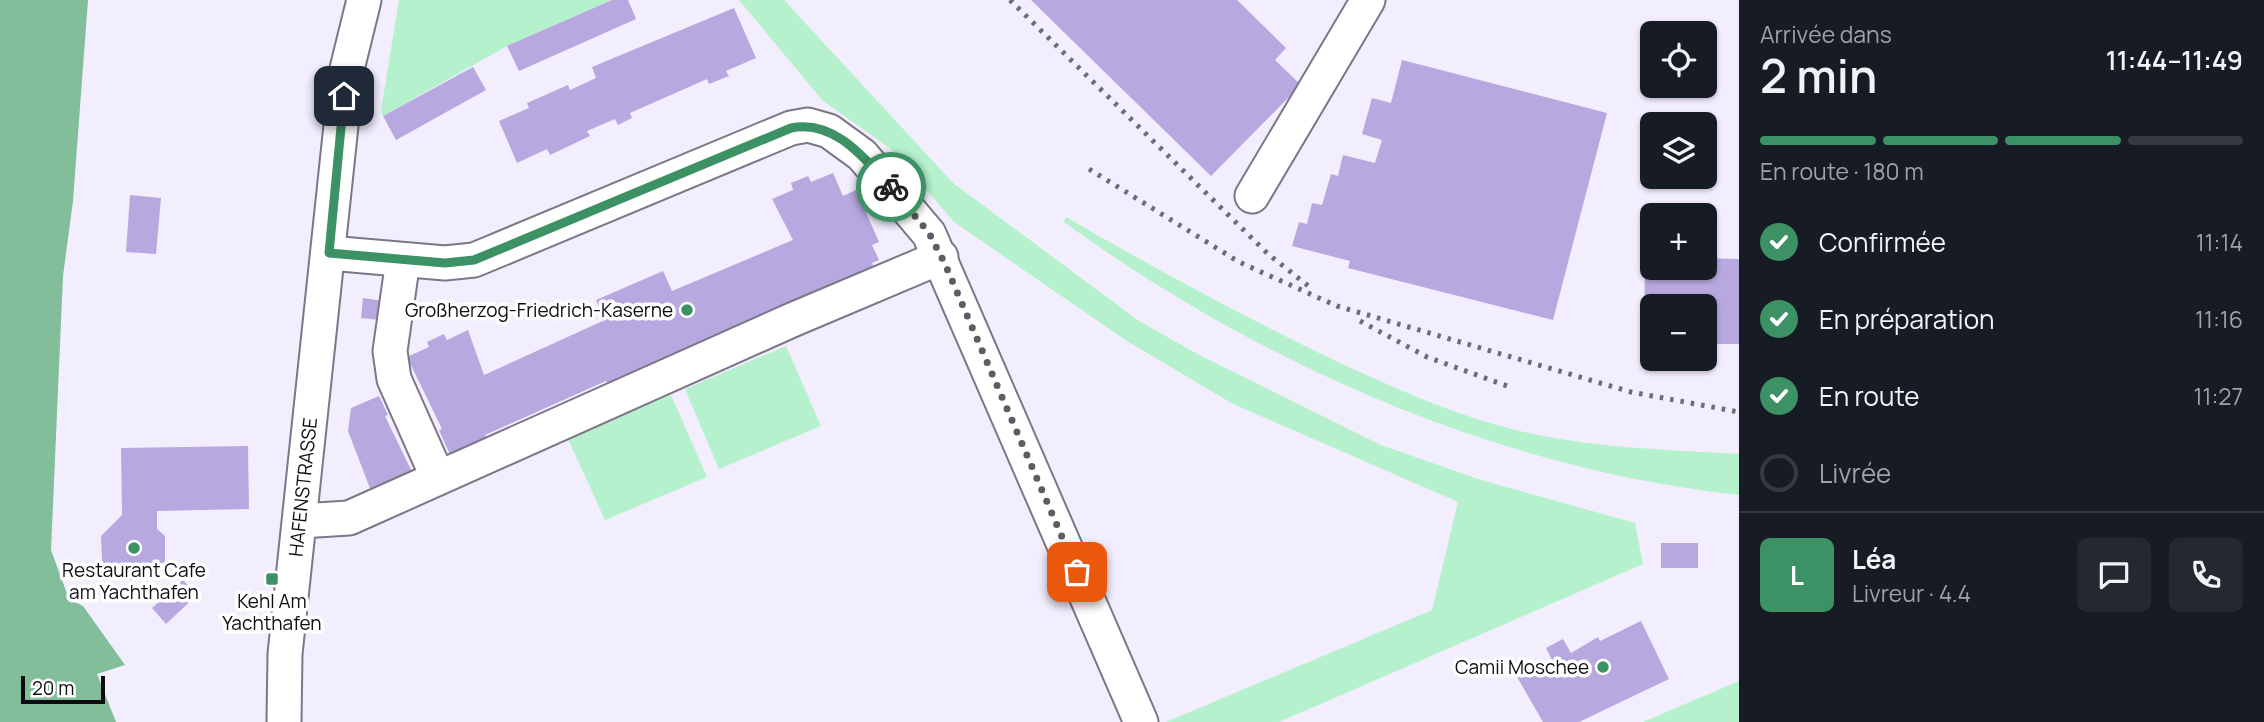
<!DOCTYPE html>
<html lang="fr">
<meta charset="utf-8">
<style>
:root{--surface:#171b24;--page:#242831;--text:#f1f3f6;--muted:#9ea1a6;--line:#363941;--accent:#3c9265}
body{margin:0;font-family:Manrope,sans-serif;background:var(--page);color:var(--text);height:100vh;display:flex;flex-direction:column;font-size:26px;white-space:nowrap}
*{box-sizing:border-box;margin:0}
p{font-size:23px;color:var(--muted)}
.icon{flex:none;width:38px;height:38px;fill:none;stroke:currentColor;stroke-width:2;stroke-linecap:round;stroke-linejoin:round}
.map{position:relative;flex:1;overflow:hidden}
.drawer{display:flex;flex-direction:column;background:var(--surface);width:525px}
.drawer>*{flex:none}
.buttons{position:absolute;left:1640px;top:21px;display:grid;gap:14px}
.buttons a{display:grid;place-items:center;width:77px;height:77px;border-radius:10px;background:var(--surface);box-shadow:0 2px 5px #0004;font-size:35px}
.scale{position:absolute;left:21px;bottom:18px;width:84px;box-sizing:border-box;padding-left:7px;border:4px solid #0e0c13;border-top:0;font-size:19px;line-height:24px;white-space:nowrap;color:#0e0c13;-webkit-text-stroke:5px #fefefe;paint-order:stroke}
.pin{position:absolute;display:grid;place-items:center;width:60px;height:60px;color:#fff;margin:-30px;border-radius:14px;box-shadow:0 4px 10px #0006}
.courier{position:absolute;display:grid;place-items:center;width:70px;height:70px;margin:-35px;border:5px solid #3c9265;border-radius:50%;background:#fff;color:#222;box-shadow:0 2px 9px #0007}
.summary em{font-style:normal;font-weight:600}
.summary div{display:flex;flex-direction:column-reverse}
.summary{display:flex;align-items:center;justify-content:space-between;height:119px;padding:0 21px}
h1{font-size:46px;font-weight:600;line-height:52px}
.bar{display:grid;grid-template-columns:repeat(4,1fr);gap:10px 7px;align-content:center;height:84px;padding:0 21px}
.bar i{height:9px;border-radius:5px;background:var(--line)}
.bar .on{background:var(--accent)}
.bar p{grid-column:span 4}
.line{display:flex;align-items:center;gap:18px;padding:0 21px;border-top:2px solid var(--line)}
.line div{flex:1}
.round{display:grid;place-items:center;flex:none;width:74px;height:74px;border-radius:10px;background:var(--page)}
ol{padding:0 21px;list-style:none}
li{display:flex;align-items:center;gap:21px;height:77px}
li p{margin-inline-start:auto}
li .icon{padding:7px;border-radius:50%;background:var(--accent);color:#fff;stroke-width:4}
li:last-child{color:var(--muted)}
li i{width:38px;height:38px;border:4px solid var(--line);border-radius:50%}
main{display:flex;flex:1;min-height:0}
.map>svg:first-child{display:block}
</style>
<main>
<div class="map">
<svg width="1739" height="722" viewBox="0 0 1739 722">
<rect width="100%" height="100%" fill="#f2eefe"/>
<path fill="#b5f1cc" d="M 399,0 L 612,0 L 507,46 L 383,116 L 381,110 Z
M 739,0 L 784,0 L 953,183 L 1139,321 L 1201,356 L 1381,445 L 1481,480 L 1635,523 L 1643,564 L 1279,722 L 1166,722 L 1432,610 L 1458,502 L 1233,404 L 1127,341 L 954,222 L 891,149 L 823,101 Z
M 1066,217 C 1149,265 1233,311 1319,353 C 1387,385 1458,418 1533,434 C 1600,448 1670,450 1739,454 L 1739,495 C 1498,469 1259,364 1064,222 Z
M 786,346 L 821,426 L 719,469 L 685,389 Z
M 671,395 L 707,477 L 605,520 L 568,439 Z
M 1739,681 L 1739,722 L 1643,722 Z"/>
<path fill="#82be9a" d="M 0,0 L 88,0 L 73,201 L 63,276 L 51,550 L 69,599 L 83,606 L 125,665 L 97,674 L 116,722 L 0,722 Z"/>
<path fill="#b7a8e0" d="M 612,0 L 628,0 L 636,19 L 519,71 L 507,46 Z
M 1031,0 L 1237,0 L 1286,48 L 1275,60 L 1301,85 L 1211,176 Z
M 734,8 L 756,58 L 726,71 L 729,76 L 709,84 L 707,79 L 630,113 L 632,118 L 618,125 L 615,119 L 587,131 L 590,136 L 550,155 L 547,149 L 517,163 L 499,121 L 529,108 L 527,103 L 568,85 L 570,90 L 596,78 L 592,67 Z
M 1402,60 L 1607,113 L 1553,320 L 1348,268 L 1350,261 L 1292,246 L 1299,222 L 1307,224 L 1312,203 L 1322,205 L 1331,174 L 1338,176 L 1343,155 L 1375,163 L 1382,140 L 1362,134 L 1372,98 L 1391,103 Z
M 473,67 L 486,90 L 396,140 L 383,116 Z
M 833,173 L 843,196 L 856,190 L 879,242 L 872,245 L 879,260 L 872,263 L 876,273 L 838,289 L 835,283 L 715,335 L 717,341 L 609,387 L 606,381 L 485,435 L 488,440 L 451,457 L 439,430 L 442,429 L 407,357 L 429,347 L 427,342 L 444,334 L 447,340 L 468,330 L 484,375 L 605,320 L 596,300 L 663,271 L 672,291 L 793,240 L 772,199 L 793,190 L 791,183 L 808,176 L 811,182 Z
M 130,195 L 161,198 L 156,254 L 126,252 Z
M 1645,257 L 1652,257 L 1652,268 L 1704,268 L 1704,258 L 1739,259 L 1739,344 L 1704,344 L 1704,306 L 1652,306 L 1652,343 L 1644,343 Z
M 363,298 L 384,301 L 381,320 L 361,318 Z
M 379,396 L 388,415 L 385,416 L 412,472 L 371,491 L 348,431 L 351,408 Z
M 248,446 L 249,509 L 157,511 L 157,529 L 165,536 L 165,561 L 147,580 L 121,580 L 102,561 L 101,536 L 122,515 L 121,448 Z
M 1661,543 L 1698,543 L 1698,568 L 1661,568 Z
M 183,580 L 197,595 L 166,624 L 152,608 Z
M 1641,621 L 1669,679 L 1579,722 L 1543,722 L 1517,677 L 1553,662 L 1546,648 L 1563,639 L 1571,653 L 1598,637 L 1600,641 Z"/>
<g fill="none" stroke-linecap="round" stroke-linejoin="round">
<g stroke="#7b7688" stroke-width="37">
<g id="minor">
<path d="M 1252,196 L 1368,0"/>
<path d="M 329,253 L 445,263 L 474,260 L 791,128 L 808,125 L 829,131 L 862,155 L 929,234 L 1141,722"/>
<path d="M 403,260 L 390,351 L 394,379 L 438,478"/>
<path d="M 300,521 L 349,518 L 792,320 L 941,257"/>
<path id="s1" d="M 284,722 L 285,654 L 347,69 L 364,0"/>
</g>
</g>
<use href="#minor" stroke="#fff" stroke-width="33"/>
<path stroke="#6e6b76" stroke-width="5" stroke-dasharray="3.5 7" stroke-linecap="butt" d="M 1010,0 L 1268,254 L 1311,288
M 1089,169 L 1239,262 L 1337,306 L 1631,392 L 1739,412
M 1360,321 L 1427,357 L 1510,387"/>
</g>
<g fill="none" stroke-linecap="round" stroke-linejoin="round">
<path stroke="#5e5b65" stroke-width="7" stroke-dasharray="0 12.6" d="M 891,187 L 929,233 L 945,264 L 1077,572"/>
<path stroke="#3c9265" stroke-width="9" d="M 344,96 L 329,253 L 445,263 L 474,260 L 791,128 C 834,119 864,158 891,187"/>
</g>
<g fill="#3c9265" stroke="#fefefe" stroke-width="2.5">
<circle cx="687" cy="310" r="7"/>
<circle cx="134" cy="548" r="7"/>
<rect x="265" y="572" width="14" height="14" rx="3.5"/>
<circle cx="1603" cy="667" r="7"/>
</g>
<g text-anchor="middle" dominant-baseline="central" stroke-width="7" stroke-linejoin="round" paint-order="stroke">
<g font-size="19" fill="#0e0c13" stroke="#fefefe" text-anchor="end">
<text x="673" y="310">Großherzog-Friedrich-Kaserne</text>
<text x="134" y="570" text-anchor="middle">Restaurant Cafe<tspan x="134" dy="22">am Yachthafen</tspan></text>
<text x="272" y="601" text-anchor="middle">Kehl Am<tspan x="272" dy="22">Yachthafen</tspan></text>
<text x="1589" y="667">Camii Moschee</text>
</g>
<g font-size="19" fill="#0e0c13" stroke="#fefefe">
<text stroke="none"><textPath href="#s1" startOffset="236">HAFENSTRASSE</textPath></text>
</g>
</g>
</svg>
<div class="buttons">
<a><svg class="icon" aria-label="locate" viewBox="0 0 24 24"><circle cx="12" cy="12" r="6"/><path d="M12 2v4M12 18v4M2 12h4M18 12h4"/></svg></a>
<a><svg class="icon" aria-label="layers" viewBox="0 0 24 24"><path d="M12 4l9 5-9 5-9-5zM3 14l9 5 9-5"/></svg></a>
<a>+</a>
<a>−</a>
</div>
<div class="scale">20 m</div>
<div class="pin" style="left:1077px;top:572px;background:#ea580c"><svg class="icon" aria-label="bag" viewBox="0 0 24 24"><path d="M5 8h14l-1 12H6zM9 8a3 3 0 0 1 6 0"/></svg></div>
<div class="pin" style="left:344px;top:96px;background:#1f2937"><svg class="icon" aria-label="home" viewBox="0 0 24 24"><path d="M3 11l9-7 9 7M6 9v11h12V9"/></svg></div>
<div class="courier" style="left:891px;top:187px"><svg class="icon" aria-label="bike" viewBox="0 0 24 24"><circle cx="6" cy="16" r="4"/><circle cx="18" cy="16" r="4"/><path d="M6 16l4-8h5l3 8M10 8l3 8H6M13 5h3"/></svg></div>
</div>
<section class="drawer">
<div class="summary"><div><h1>2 min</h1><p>Arrivée dans</p></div><em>11:44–11:49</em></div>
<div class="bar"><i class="on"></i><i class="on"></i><i class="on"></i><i></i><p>En route · 180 m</p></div>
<ol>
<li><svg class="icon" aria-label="check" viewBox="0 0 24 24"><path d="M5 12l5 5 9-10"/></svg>Confirmée<p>11:14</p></li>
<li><svg class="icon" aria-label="check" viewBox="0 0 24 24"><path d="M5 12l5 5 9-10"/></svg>En préparation<p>11:16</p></li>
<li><svg class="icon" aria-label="check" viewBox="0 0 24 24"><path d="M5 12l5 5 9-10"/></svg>En route<p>11:27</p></li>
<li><i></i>Livrée</li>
</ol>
<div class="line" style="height:126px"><b class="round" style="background:var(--accent);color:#fff">L</b><div><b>Léa</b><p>Livreur · 4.4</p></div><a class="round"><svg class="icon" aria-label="chat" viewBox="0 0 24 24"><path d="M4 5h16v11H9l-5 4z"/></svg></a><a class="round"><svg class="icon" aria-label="phone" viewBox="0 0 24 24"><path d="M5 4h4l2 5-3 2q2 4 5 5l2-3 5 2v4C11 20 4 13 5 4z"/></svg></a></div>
</section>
</main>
